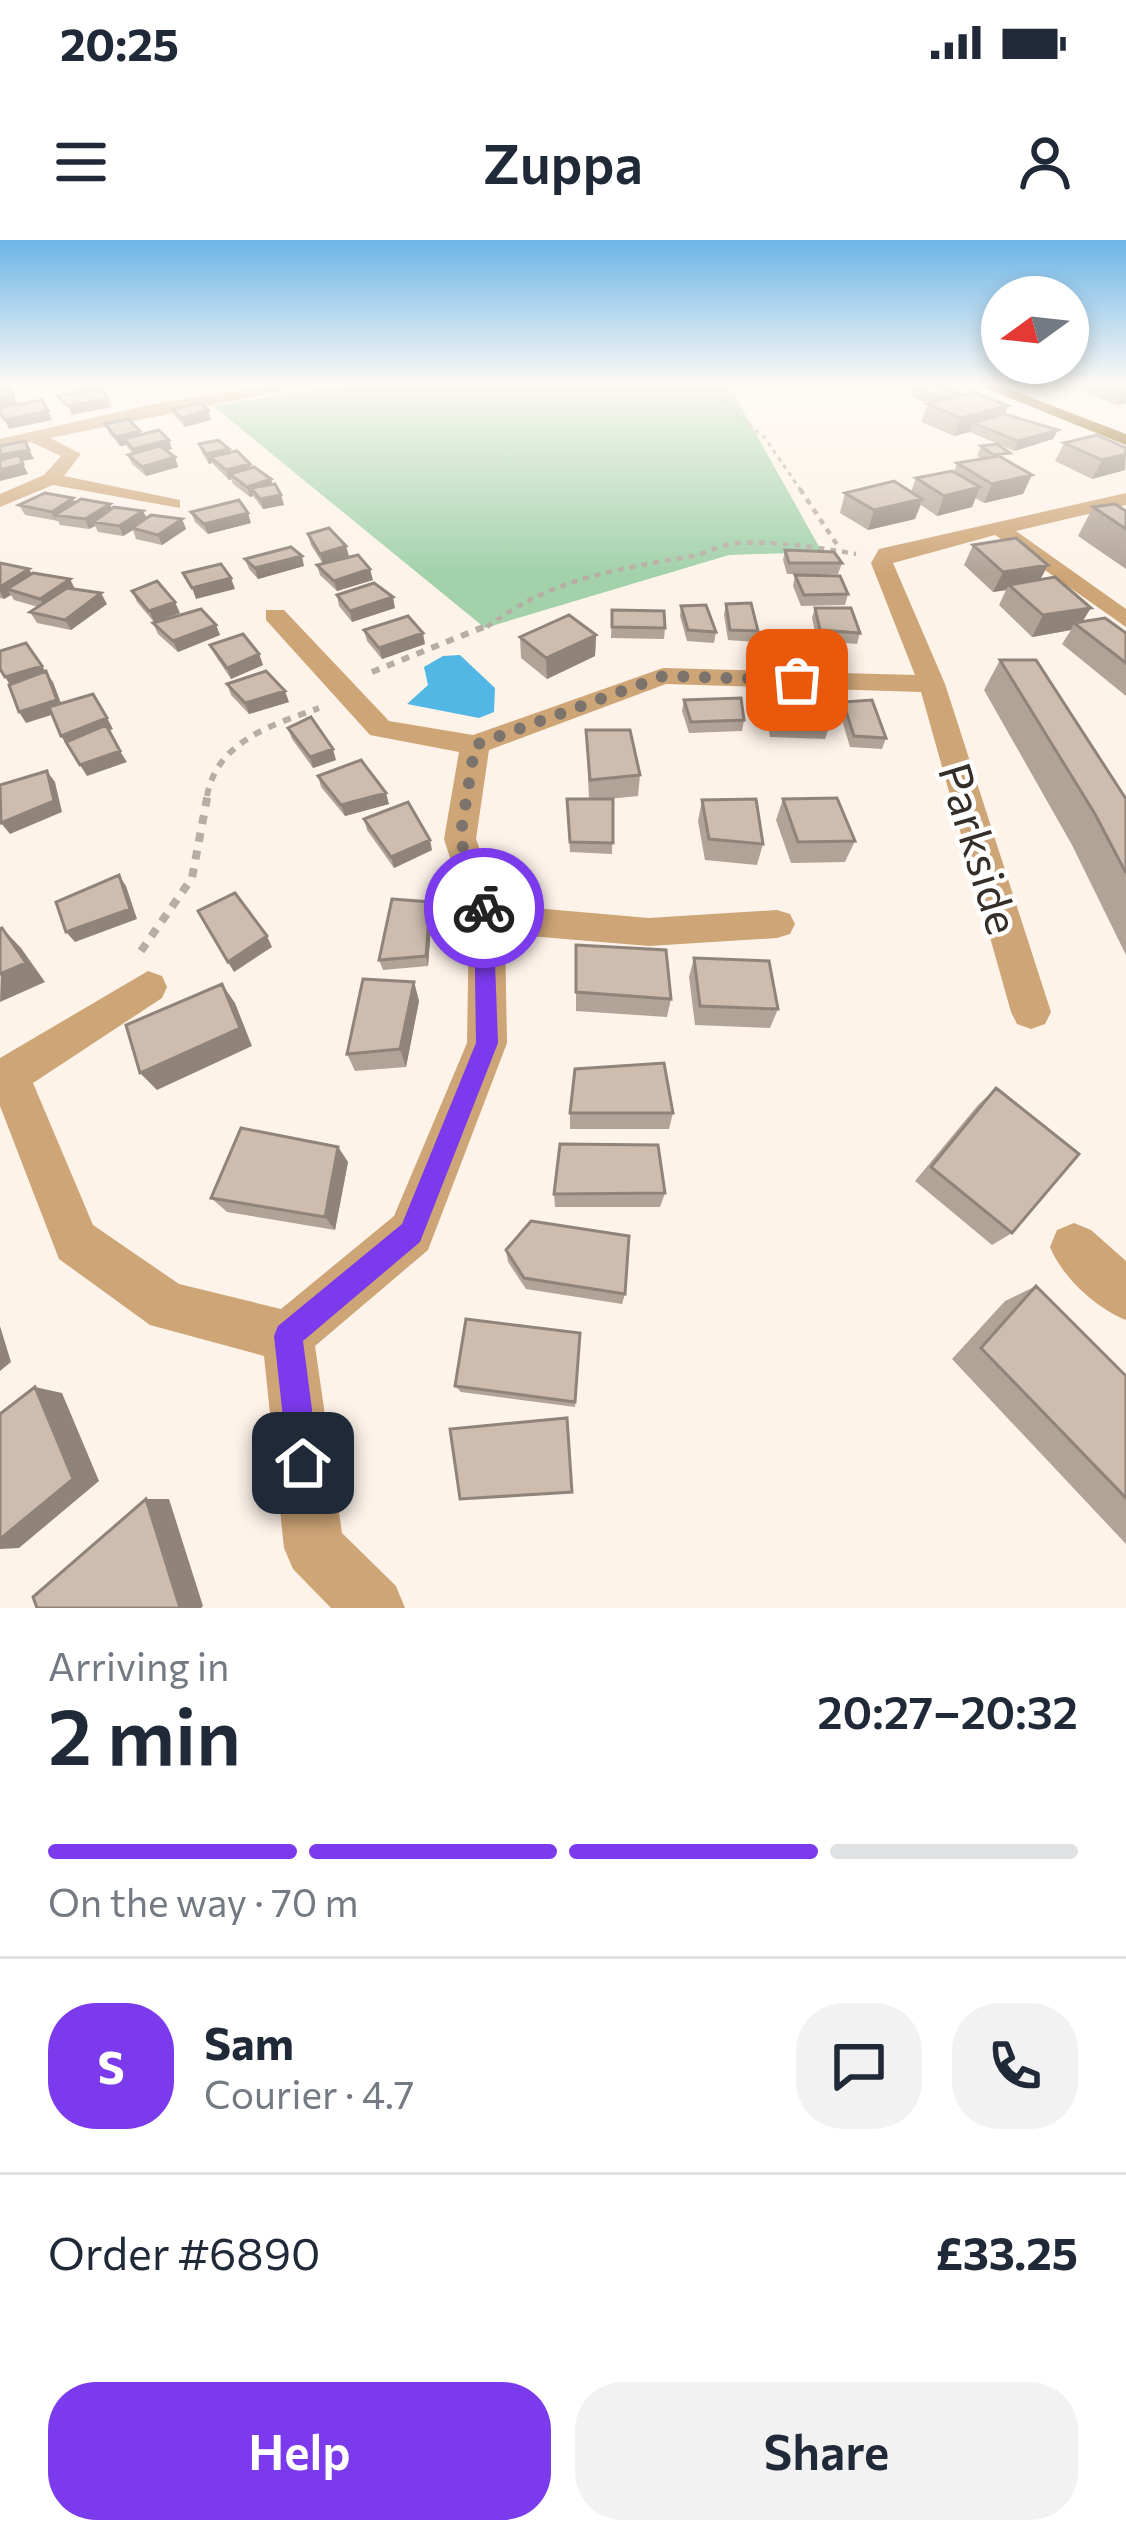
<!DOCTYPE html>
<meta charset="utf-8">
<style>
:root{--surface:#fff;--page:#f2f2f3;--text:#1f2937;--muted:#747a83;--line:#e0e1e3;--accent:#7c3aed}
body{margin:0;font-family:Commissioner,sans-serif;background:var(--page);color:var(--text);height:100vh;display:flex;flex-direction:column;font-size:45px;white-space:nowrap}
*{box-sizing:border-box;margin:0}
p{font-size:39px;color:var(--muted)}
.icon{flex:none;width:66px;height:66px;fill:none;stroke:currentColor;stroke-width:2;stroke-linecap:round;stroke-linejoin:round}
.map{position:relative;height:1368px;overflow:hidden}
.side{display:flex;flex-direction:column;background:var(--surface);flex:1}
.side>*{flex:none}
.needle{width:78px;rotate:255deg}
.fabs{position:absolute;left:981px;top:36px;display:grid;gap:24px}
.fabs a{display:grid;place-items:center;width:108px;height:108px;border-radius:50%;background:var(--surface);box-shadow:0 6px 18px #0003;font-size:60px}
.pin{position:absolute;display:grid;place-items:center;width:102px;height:102px;color:#fff;margin:-51px;border-radius:24px;box-shadow:0 6px 18px #0006}
.courier{position:absolute;display:grid;place-items:center;width:120px;height:120px;margin:-60px;border:9px solid #7c3aed;border-radius:50%;background:#fff;color:#222;box-shadow:0 3px 15px #0007}
.headline em{font-style:normal;font-weight:600}
.headline div{display:flex;flex-direction:column-reverse}
.headline{display:flex;align-items:center;justify-content:space-between;height:204px;padding:0 48px}
h1{font-size:78px;font-weight:600;line-height:90px}
.bar{display:grid;grid-template-columns:repeat(4,1fr);gap:18px 12px;align-content:center;height:144px;padding:0 48px}
.bar i{height:15px;border-radius:9px;background:var(--line)}
.bar .on{background:var(--accent)}
.bar p{grid-column:span 4}
.line{display:flex;align-items:center;gap:30px;padding:0 48px;border-top:3px solid var(--line)}
.line div{flex:1}
.round{display:grid;place-items:center;flex:none;width:126px;height:126px;border-radius:48px;background:var(--page)}
.button{display:flex;gap:24px;margin-top:auto;padding:24px 48px}
.button a{flex:1;height:138px;border-radius:48px;background:var(--accent);color:#fff;font-size:48px;font-weight:600;line-height:138px;text-align:center}
.button a+a{background:var(--page);color:var(--text)}
.status{display:flex;justify-content:space-between;align-items:center;height:84px;padding:0 60px;background:var(--surface);direction:ltr}
.status svg{height:33px;fill:currentColor}
header{display:flex;justify-content:space-between;align-items:center;height:156px;padding:0 48px;background:var(--surface);font-size:54px;font-weight:600}
.map>svg:first-child{display:block}
</style>
<div class="status"><b>20:25</b><svg viewBox="0 0 49 12"><path d="M0 12V9h3v3zM5 12V6h3v6zM10 12V3h3v9zM15 12V0h3v12zM26 1h20v11H26zM47 4h2v5h-2z"/></svg></div>
<header><svg class="icon" aria-label="menu" viewBox="0 0 24 24"><path d="M4 6h16M4 12h16M4 18h16"/></svg>Zuppa<svg class="icon" aria-label="person" viewBox="0 0 24 24"><circle cx="12" cy="8" r="4"/><path d="M4 21q1-7 8-7t8 7"/></svg></header>
<div class="map">
<svg width="1126" height="1368" viewBox="0 0 1126 1368">
<rect width="100%" height="100%" fill="#fdf3e9"/>
<path fill="#a2d1aa" d="M 352,144 L 728,144 L 822,312 L 729,315 L 485,388 L 213,166 Z"/>
<path fill="#53b7e5" d="M 460,415 L 495,448 L 494,472 L 479,478 L 407,464 L 428,445 L 424,427 L 443,416 Z"/>
<g fill="none" stroke-linecap="round" stroke-linejoin="round">
<path stroke="#b6ada4" stroke-width="3" stroke-dasharray="4.5 4.5" stroke-linecap="butt" d="M 700,144 L 765,198 L 802,252"/>
<path stroke="#b6ada4" stroke-width="4.5" stroke-dasharray="6 6" stroke-linecap="butt" d="M 800,249 L 840,309
M 487,387 C 550,339 616,329 693,316 C 708,313 722,304 737,303 C 778,301 816,307 856,314"/>
<path stroke="#b6ada4" stroke-width="6" stroke-dasharray="8 8" stroke-linecap="butt" d="M 372,432 L 491,384
M 207,556 C 217,501 272,485 319,468"/>
<path stroke="#b6ada4" stroke-width="8" stroke-dasharray="9 9" stroke-linecap="butt" d="M 141,711 L 192,638 L 208,553"/>
<path fill="#cea577" fill-rule="evenodd" d="M 281,144 L 317,144 L 50,198 L 81,214 L 64,236 L 180,260 L 180,268 L 53,245 L 0,267 L 0,254 L 44,235 L 61,216 L 31,202 L 0,209 L 0,199 L 158,163 Z
M 1126,253 L 1126,265 L 1016,291 L 1126,369 L 1126,387 L 995,295 L 893,323 L 945,444 L 1051,772 L 1045,784 L 1031,789 L 1017,784 L 1011,772 L 921,452 L 666,444 L 489,510 L 476,599 L 500,665 L 649,678 L 777,670 L 790,674 L 795,684 L 790,694 L 777,698 L 649,706 L 505,694 L 507,803 L 428,1010 L 315,1106 L 342,1293 L 396,1346 L 405,1368 L 331,1368 L 293,1329 L 284,1308 L 264,1116 L 150,1085 L 59,1019 L 0,866 L 0,818 L 148,731 L 162,736 L 167,747 L 162,758 L 33,843 L 93,985 L 179,1044 L 281,1069 L 394,976 L 467,803 L 469,678 L 444,599 L 459,512 L 370,495 L 266,380 L 266,370 L 284,370 L 389,481 L 473,495 L 663,428 L 915,435 L 871,323 L 879,309 Z
M 1074,983 L 1091,990 L 1126,1021 L 1126,1080 C 1096,1068 1062,1037 1050,1007 L 1057,990 Z"/>
<path fill="#825100" fill-rule="evenodd" d="M 975,144 L 996,144 L 1126,194 L 1126,205 Z"/>
</g>
<path fill="#b1a396" d="M 1071,144 L 1126,144 L 1126,163 L 1116,165 L 1081,151 L 1082,147 Z
M 914,147 L 1008,166 L 1004,175 L 1058,190 L 1053,199 L 1014,211 L 970,192 L 954,196 L 921,182 L 928,164 L 911,156 Z
M 172,169 L 208,170 L 211,180 L 185,187 L 176,178 Z
M 105,184 L 140,191 L 142,194 L 169,200 L 172,209 L 166,211 L 175,217 L 178,227 L 146,236 L 132,224 L 128,215 L 133,214 L 126,205 L 120,206 L 109,193 Z
M 1064,203 L 1125,230 L 1092,239 L 1055,221 Z
M 199,204 L 229,209 L 230,212 L 272,244 L 284,265 L 263,269 L 253,256 L 250,257 L 233,244 L 231,239 L 229,240 L 212,223 L 209,224 L 202,213 Z
M 981,206 L 1007,221 L 1023,254 L 984,263 L 975,258 L 972,267 L 937,276 L 921,265 L 915,279 L 868,290 L 840,273 L 845,253 L 911,252 L 916,238 L 954,232 L 957,223 L 982,219 L 977,216 Z
M 75,262 L 112,268 L 143,271 L 147,278 L 182,279 L 186,289 L 162,305 L 136,299 L 133,290 L 123,296 L 98,292 L 95,286 L 89,289 L 60,285 L 58,281 L 25,275 L 19,265 Z
M 1093,267 L 1126,271 L 1126,329 L 1078,296 Z
M 191,272 L 251,283 L 208,294 L 195,282 Z
M 308,294 L 349,316 L 330,322 L 373,340 L 337,351 L 320,335 L 317,325 L 323,324 L 311,305 Z
M 973,305 L 1048,325 L 1040,340 L 1083,382 L 1126,393 L 1126,456 L 1062,404 L 1071,390 L 1032,397 L 999,365 L 1006,350 L 993,352 L 964,325 Z
M 785,310 L 842,323 L 838,334 L 787,334 L 783,320 Z
M 245,319 L 304,326 L 258,339 L 249,329 Z
M 0,323 L 31,334 L 70,339 L 75,349 L 107,364 L 71,390 L 37,383 L 30,372 L 38,367 L 14,360 L 11,355 L 4,359 L 0,358 Z
M 795,335 L 848,354 L 845,365 L 801,366 L 793,346 Z
M 132,351 L 180,373 L 154,382 L 137,362 Z
M 337,355 L 395,368 L 352,382 L 339,366 Z
M 726,364 L 758,391 L 755,402 L 728,400 L 724,375 Z
M 681,366 L 716,392 L 714,403 L 687,401 L 680,376 Z
M 815,368 L 860,393 L 857,404 L 817,401 L 812,378 Z
M 612,370 L 665,388 L 664,399 L 611,398 Z
M 153,383 L 216,385 L 220,395 L 178,412 L 158,394 Z
M 364,390 L 425,404 L 382,419 L 367,401 Z
M 596,395 L 595,416 L 547,439 L 521,418 L 520,397 Z
M 210,405 L 259,414 L 263,425 L 231,439 L 215,415 Z
M 1000,420 L 1126,559 L 1126,715 L 1072,605 L 984,450 Z
M 227,444 L 289,462 L 249,474 L 231,455 Z
M 684,460 L 744,480 L 742,491 L 689,493 L 682,471 Z
M 843,462 L 886,498 L 882,509 L 850,507 L 840,473 Z
M 769,464 L 829,488 L 825,499 L 770,497 L 766,475 Z
M 288,488 L 336,520 L 313,528 L 292,499 Z
M 586,490 L 640,535 L 638,556 L 608,559 L 613,559 L 612,614 L 570,612 L 567,559 L 589,559 Z
M 318,536 L 389,564 L 345,576 L 321,547 Z
M 783,559 L 855,601 L 845,622 L 791,623 L 776,580 Z
M 702,560 L 763,604 L 757,625 L 705,620 L 698,581 Z
M 364,579 L 432,610 L 394,628 L 367,590 Z
M 430,662 L 432,673 L 428,726 L 383,730 L 379,720 Z
M 576,705 L 671,759 L 667,777 L 576,771 Z
M 694,718 L 778,769 L 770,788 L 695,785 L 689,737 Z
M 414,742 L 419,761 L 406,827 L 355,831 L 347,814 Z
M 996,848 L 1012,993 L 992,1005 L 915,941 L 978,865 Z
M 570,873 L 673,873 L 669,889 L 570,889 Z
M 338,907 L 348,922 L 335,990 L 227,972 L 211,958 Z
M 665,953 L 660,967 L 555,967 L 554,954 Z
M 506,1010 L 625,1054 L 622,1064 L 526,1049 L 508,1022 Z
M 1036,1046 L 1126,1136 L 1126,1304 L 952,1119 L 1005,1061 Z
M 580,1093 L 575,1167 L 461,1152 L 455,1146 Z"/>
<path fill="#90847a" d="M 9,144 L 17,164 L 0,167 L 0,158 Z
M 78,144 L 115,144 L 116,148 L 82,153 Z
M 200,144 L 238,144 L 202,150 Z
M 1125,147 L 1126,163 L 1116,165 Z
M 108,158 L 112,167 L 72,175 L 68,166 Z
M 1008,166 L 1001,183 L 973,183 L 970,192 L 954,196 L 961,178 Z
M 208,170 L 211,180 L 185,187 L 182,178 Z
M 48,171 L 52,180 L 9,189 L 5,180 Z
M 1058,190 L 1053,199 L 1014,211 L 1018,201 Z
M 140,191 L 144,200 L 124,199 L 126,205 L 120,206 L 116,197 Z
M 169,200 L 172,209 L 137,218 L 133,209 Z
M 229,209 L 232,218 L 210,217 L 212,223 L 209,224 L 206,214 Z
M 29,210 L 34,219 L 0,225 L 0,215 Z
M 1126,214 L 1125,230 L 1092,239 L 1102,220 Z
M 175,217 L 178,227 L 146,236 L 142,227 Z
M 23,224 L 28,234 L 0,241 L 0,230 Z
M 250,224 L 253,234 L 230,234 L 231,239 L 229,240 L 226,230 Z
M 1032,235 L 1023,254 L 984,263 L 992,244 Z
M 271,239 L 274,249 L 251,248 L 253,256 L 250,257 L 247,247 Z
M 980,247 L 972,267 L 937,276 L 944,256 Z
M 281,255 L 284,265 L 263,269 L 260,259 Z
M 73,258 L 78,268 L 55,275 L 57,282 L 52,272 Z
M 922,259 L 915,279 L 868,290 L 874,270 Z
M 110,264 L 114,274 L 93,282 L 95,286 L 89,289 L 85,279 Z
M 143,271 L 148,281 L 123,296 L 119,286 Z
M 248,273 L 251,283 L 208,294 L 204,284 Z
M 182,279 L 186,289 L 162,305 L 158,295 Z
M 346,306 L 349,316 L 323,324 L 320,314 Z
M 302,316 L 304,326 L 258,339 L 255,328 Z
M 1048,325 L 1037,345 L 1009,345 L 1006,350 L 993,352 L 1003,332 Z
M 29,329 L 35,339 L 7,349 L 11,355 L 4,359 L 0,352 L 0,347 Z
M 370,329 L 373,340 L 337,351 L 334,341 Z
M 231,338 L 235,349 L 196,359 L 192,348 Z
M 70,339 L 75,350 L 46,369 L 40,359 Z
M 101,353 L 107,364 L 71,390 L 65,380 Z
M 393,357 L 395,368 L 352,382 L 350,371 Z
M 175,362 L 180,373 L 154,382 L 149,371 Z
M 1091,368 L 1079,387 L 1074,383 L 1071,390 L 1032,397 L 1043,375 Z
M 216,385 L 220,395 L 178,412 L 173,401 Z
M 423,393 L 425,404 L 382,419 L 379,408 Z
M 596,395 L 595,416 L 547,439 L 546,418 Z
M 259,414 L 263,425 L 231,439 L 227,428 Z
M 42,426 L 53,442 L 64,471 L 26,483 L 19,472 L 12,448 L 5,437 Z
M 285,451 L 289,462 L 249,474 L 245,463 Z
M 107,478 L 113,489 L 68,507 L 61,496 Z
M 333,509 L 336,520 L 313,528 L 310,517 Z
M 120,511 L 127,522 L 87,536 L 80,525 Z
M 47,531 L 55,542 L 62,572 L 10,594 L 1,583 Z
M 386,553 L 389,564 L 345,576 L 341,565 Z
M 430,600 L 432,610 L 394,628 L 391,617 Z
M 119,635 L 126,646 L 137,679 L 75,702 L 66,692 Z
M 430,662 L 432,673 L 428,726 L 426,716 Z
M 2,688 L 21,708 L 45,742 L 0,762 Z
M 267,696 L 272,707 L 234,732 L 228,722 Z
M 414,742 L 419,761 L 406,827 L 400,809 Z
M 222,744 L 235,763 L 252,806 L 157,850 L 140,833 Z
M 338,907 L 348,922 L 335,990 L 325,977 Z
M 0,1086 L 11,1122 L 0,1131 Z
M 35,1147 L 62,1153 L 99,1241 L 19,1308 L 0,1309 L 0,1299 Z
M 146,1259 L 169,1259 L 203,1366 L 201,1368 L 180,1368 Z"/>
<path fill="#cebdaf" stroke="#90847a" stroke-width="3" d="M 9,144 L 13,155 L 0,158 L 0,145 Z
M 935,144 L 962,155 L 942,160 L 914,147 Z
M 101,148 L 108,158 L 68,166 L 57,156 Z
M 974,152 L 1008,166 L 961,178 L 927,164 Z
M 42,160 L 48,171 L 5,180 L 0,174 L 0,168 Z
M 201,163 L 208,170 L 182,178 L 172,169 Z
M 1004,174 L 1058,190 L 1018,201 L 973,183 Z
M 128,179 L 140,191 L 116,197 L 105,184 Z
M 159,190 L 169,200 L 133,209 L 124,199 Z
M 1097,195 L 1126,208 L 1126,214 L 1102,220 L 1064,203 Z
M 218,200 L 229,209 L 206,214 L 199,204 Z
M 25,201 L 29,210 L 0,215 L 0,206 Z
M 997,204 L 1010,213 L 994,215 L 981,206 Z
M 160,206 L 175,217 L 142,227 L 128,215 Z
M 237,211 L 250,224 L 226,230 L 210,217 Z
M 19,215 L 23,224 L 0,230 L 0,220 Z
M 999,216 L 1032,235 L 992,244 L 957,223 Z
M 254,227 L 271,239 L 247,247 L 230,234 Z
M 952,231 L 980,247 L 944,256 L 916,238 Z
M 894,241 L 922,259 L 874,270 L 845,253 Z
M 275,244 L 281,255 L 260,259 L 251,248 Z
M 45,253 L 73,258 L 52,272 L 19,265 Z
M 81,259 L 110,264 L 85,279 L 55,275 Z
M 239,260 L 248,273 L 204,284 L 191,272 Z
M 1115,264 L 1126,271 L 1126,289 L 1093,267 Z
M 114,267 L 143,271 L 119,286 L 93,282 Z
M 151,275 L 182,279 L 158,295 L 132,288 Z
M 329,288 L 346,306 L 320,314 L 308,294 Z
M 1016,298 L 1048,325 L 1003,332 L 973,305 Z
M 291,307 L 302,316 L 255,328 L 245,319 Z
M 785,310 L 834,312 L 842,323 L 789,323 Z
M 358,315 L 370,329 L 334,341 L 317,325 Z
M 0,323 L 29,329 L 0,347 Z
M 221,324 L 231,338 L 192,348 L 183,333 Z
M 33,333 L 70,339 L 40,359 L 7,349 Z
M 795,335 L 840,336 L 848,354 L 804,355 Z
M 1055,337 L 1091,368 L 1043,375 L 1009,345 Z
M 157,341 L 175,362 L 149,371 L 132,351 Z
M 374,343 L 393,357 L 350,371 L 337,355 Z
M 67,348 L 101,353 L 65,380 L 30,372 Z
M 751,363 L 758,391 L 730,390 L 726,364 Z
M 706,365 L 716,392 L 688,390 L 681,366 Z
M 815,368 L 851,368 L 860,393 L 820,390 Z
M 201,369 L 216,385 L 173,401 L 153,383 Z
M 612,370 L 664,371 L 665,388 L 612,387 Z
M 569,375 L 596,395 L 546,418 L 520,397 Z
M 408,376 L 423,393 L 379,408 L 364,390 Z
M 1105,378 L 1126,393 L 1126,423 L 1074,383 Z
M 243,394 L 259,414 L 227,428 L 210,405 Z
M 26,403 L 42,426 L 5,437 L 0,429 L 0,411 Z
M 1000,420 L 1036,420 L 1126,559 L 1126,633 L 1095,574 Z
M 46,431 L 57,460 L 19,472 L 9,445 Z
M 266,431 L 285,451 L 245,463 L 227,444 Z
M 93,454 L 107,478 L 61,496 L 49,467 Z
M 741,458 L 744,480 L 691,482 L 684,460 Z
M 872,460 L 886,498 L 854,496 L 843,462 Z
M 820,462 L 829,488 L 773,486 L 769,464 Z
M 311,477 L 333,509 L 310,517 L 288,488 Z
M 106,485 L 120,511 L 80,525 L 66,502 Z
M 586,490 L 630,490 L 640,535 L 590,540 Z
M 361,520 L 386,553 L 341,565 L 318,536 Z
M 47,531 L 54,561 L 1,583 L 0,545 Z
M 837,558 L 855,601 L 798,602 L 783,559 Z
M 567,559 L 613,559 L 613,603 L 570,602 Z
M 756,559 L 763,604 L 709,599 L 702,560 Z
M 408,562 L 430,600 L 391,617 L 364,579 Z
M 119,635 L 130,669 L 66,692 L 56,662 Z
M 235,653 L 267,696 L 228,722 L 198,671 Z
M 392,659 L 430,662 L 426,716 L 379,720 Z
M 2,688 L 26,723 L 0,734 L 0,689 Z
M 576,705 L 666,710 L 671,759 L 576,752 Z
M 694,718 L 769,721 L 778,769 L 700,766 Z
M 363,739 L 414,742 L 400,809 L 347,814 Z
M 222,744 L 240,788 L 140,833 L 126,785 Z
M 664,823 L 673,873 L 570,873 L 575,829 Z
M 996,848 L 1079,914 L 1012,993 L 931,927 Z
M 241,888 L 338,907 L 325,977 L 211,958 Z
M 560,904 L 658,905 L 665,953 L 554,954 Z
M 531,981 L 629,996 L 625,1054 L 524,1038 L 506,1010 Z
M 1036,1046 L 1126,1136 L 1126,1258 L 981,1108 Z
M 466,1079 L 580,1093 L 575,1162 L 455,1146 Z
M 35,1147 L 73,1239 L 0,1299 L 0,1174 Z
M 567,1178 L 572,1252 L 460,1259 L 450,1189 Z
M 146,1259 L 180,1368 L 37,1368 L 33,1357 Z"/>
<linearGradient id="sky" x2="0" y2="1"><stop stop-color="#6cb5e7"/><stop offset="0.43" stop-color="#fefaf5"/><stop offset="1" stop-color="#fefaf5" stop-opacity="0"/></linearGradient>
<rect width="1126" height="335" fill="url(#sky)"/>
<path fill="#7c3aed" d="M 484,660 L 493,668 L 498,803 L 420,1002 L 303,1101 L 319,1223 L 314,1234 L 303,1238 L 293,1234 L 288,1223 L 274,1096 L 278,1086 L 402,984 L 476,803 L 474,668 Z"/>
<g fill="none" stroke-linecap="round" stroke-linejoin="round">
<path stroke="#7c746c" stroke-width="12" stroke-dasharray="0 21.6" d="M 484,668 L 460,599 L 475,505 L 663,436 L 797,440"/>
</g>
<g text-anchor="middle" dominant-baseline="central" stroke-width="9" stroke-linejoin="round" paint-order="stroke">
<g font-size="45" fill="#362f29" stroke="#fff">
<text transform="translate(981 608) rotate(73)">Parkside</text>
</g>
</g>
</svg>
<div class="fabs">
<a><svg class="needle" viewBox="-14 -14 28 28"><path d="M0-13l5 13h-10z" fill="#e53935"/><path d="M0 13l5-13h-10z" fill="#747a83"/></svg></a>
</div>
<div class="pin" style="left:797px;top:440px;background:#ea580c"><svg class="icon" aria-label="bag" viewBox="0 0 24 24"><path d="M5 8h14l-1 12H6zM9 8a3 3 0 0 1 6 0"/></svg></div>
<div class="pin" style="left:303px;top:1223px;background:#1f2937"><svg class="icon" aria-label="home" viewBox="0 0 24 24"><path d="M3 11l9-7 9 7M6 9v11h12V9"/></svg></div>
<div class="courier" style="left:484px;top:668px"><svg class="icon" aria-label="bike" viewBox="0 0 24 24"><circle cx="6" cy="16" r="4"/><circle cx="18" cy="16" r="4"/><path d="M6 16l4-8h5l3 8M10 8l3 8H6M13 5h3"/></svg></div>
</div>
<section class="side">
<div class="headline"><div><h1>2 min</h1><p>Arriving in</p></div><em>20:27–20:32</em></div>
<div class="bar"><i class="on"></i><i class="on"></i><i class="on"></i><i></i><p>On the way · 70 m</p></div>
<div class="line" style="height:216px"><b class="round" style="background:var(--accent);color:#fff">S</b><div><b>Sam</b><p>Courier · 4.7</p></div><a class="round"><svg class="icon" aria-label="chat" viewBox="0 0 24 24"><path d="M4 5h16v11H9l-5 4z"/></svg></a><a class="round"><svg class="icon" aria-label="phone" viewBox="0 0 24 24"><path d="M5 4h4l2 5-3 2q2 4 5 5l2-3 5 2v4C11 20 4 13 5 4z"/></svg></a></div>
<div class="line" style="height:156px"><div>Order #6890</div><b>£33.25</b></div>
<div class="button"><a>Help</a><a>Share</a></div>
</section>
